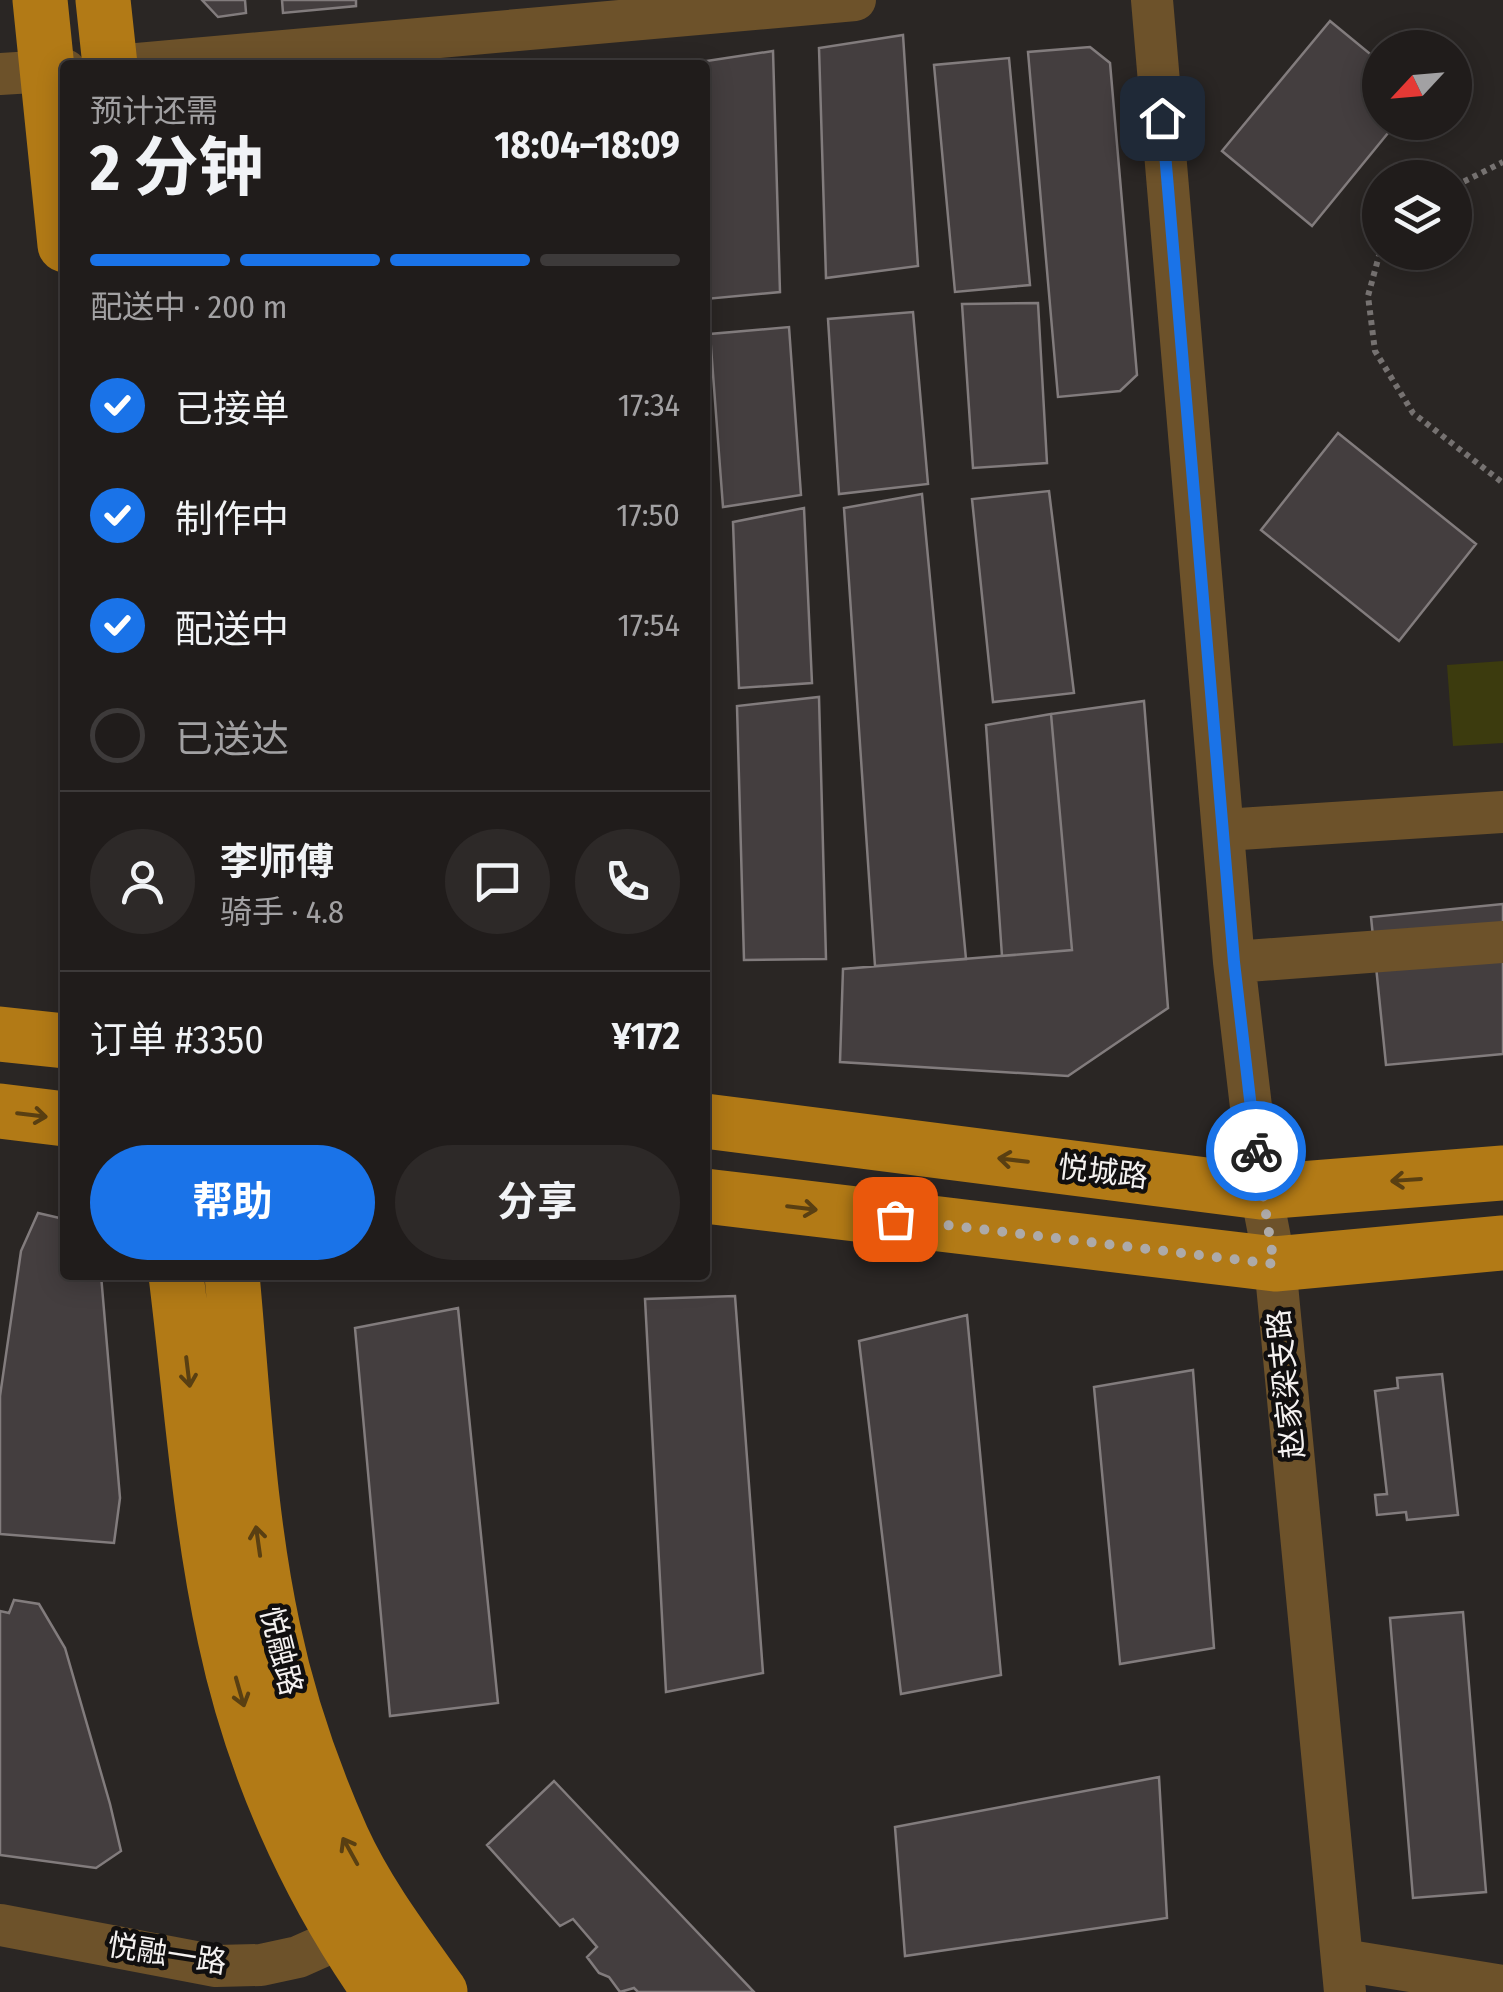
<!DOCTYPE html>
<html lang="zh">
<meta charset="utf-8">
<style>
:root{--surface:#201c1b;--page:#2d2928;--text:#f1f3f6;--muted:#a2a1a3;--line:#3d3a3a;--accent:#1a73e8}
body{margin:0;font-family:"Fira Sans Condensed","Noto Sans SC",sans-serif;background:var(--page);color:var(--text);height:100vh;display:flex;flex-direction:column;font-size:38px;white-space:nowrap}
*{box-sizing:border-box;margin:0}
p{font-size:32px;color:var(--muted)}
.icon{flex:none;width:55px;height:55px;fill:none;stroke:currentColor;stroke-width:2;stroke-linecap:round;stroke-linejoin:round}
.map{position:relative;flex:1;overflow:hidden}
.details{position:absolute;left:60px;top:60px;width:650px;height:1220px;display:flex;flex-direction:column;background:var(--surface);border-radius:10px;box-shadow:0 5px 25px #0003,0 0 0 2px var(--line)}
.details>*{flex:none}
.needle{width:65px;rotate:244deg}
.controls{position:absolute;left:1362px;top:30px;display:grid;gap:20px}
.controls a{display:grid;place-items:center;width:110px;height:110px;border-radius:50%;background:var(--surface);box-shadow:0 5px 25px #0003,0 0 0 2px var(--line);font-size:50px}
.pin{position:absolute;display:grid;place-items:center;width:85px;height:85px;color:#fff;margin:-42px;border-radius:20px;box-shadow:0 5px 15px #0006}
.courier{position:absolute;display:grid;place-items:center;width:100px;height:100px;margin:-50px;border:8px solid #1a73e8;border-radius:50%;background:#fff;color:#222;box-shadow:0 2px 12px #0007}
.head em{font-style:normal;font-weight:700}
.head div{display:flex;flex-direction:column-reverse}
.head{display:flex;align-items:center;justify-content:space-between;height:170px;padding:0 30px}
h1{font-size:65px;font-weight:700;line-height:75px}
.bar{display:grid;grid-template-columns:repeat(4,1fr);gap:15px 10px;align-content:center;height:120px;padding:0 30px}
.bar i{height:12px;border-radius:8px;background:var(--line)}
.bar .on{background:var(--accent)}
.bar p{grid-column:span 4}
.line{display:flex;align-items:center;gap:25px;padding:0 30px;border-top:2px solid var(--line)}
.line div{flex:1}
.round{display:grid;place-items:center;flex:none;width:105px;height:105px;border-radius:52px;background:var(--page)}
ol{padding:0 30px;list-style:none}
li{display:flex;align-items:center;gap:30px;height:110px}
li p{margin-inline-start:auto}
li .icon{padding:10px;border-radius:50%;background:var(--accent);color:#fff;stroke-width:4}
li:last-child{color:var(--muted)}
li i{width:55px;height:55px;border:5px solid var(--line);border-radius:50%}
.action{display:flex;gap:20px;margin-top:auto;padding:20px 30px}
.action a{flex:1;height:115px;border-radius:60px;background:var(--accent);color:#fff;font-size:40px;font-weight:700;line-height:115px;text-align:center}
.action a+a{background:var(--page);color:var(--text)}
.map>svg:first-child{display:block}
</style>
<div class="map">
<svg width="1503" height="1992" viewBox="0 0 1503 1992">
<rect width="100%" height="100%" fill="#2a2624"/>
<path fill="#3c3b0e" d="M 1503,661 L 1503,743 L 1453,746 L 1447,665 Z"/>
<path fill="#443e3f" stroke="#827c7d" stroke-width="2.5" d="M 202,0 L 245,0 L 246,13 L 218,17 Z
M 282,0 L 356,0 L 356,6 L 283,13 Z
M 1330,21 L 1380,62 L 1380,122 L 1397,122 L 1312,226 L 1222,151 Z
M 903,35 L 918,266 L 826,278 L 819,48 Z
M 1090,47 L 1110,63 L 1137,375 L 1120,391 L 1058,397 L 1028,52 Z
M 773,51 L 780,292 L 706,299 L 705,65 L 687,64 Z
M 1009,58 L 1030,285 L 955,292 L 934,65 Z
M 1038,303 L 1047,463 L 973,468 L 962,304 Z
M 913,312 L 928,484 L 839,494 L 828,319 Z
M 789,327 L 801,495 L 723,507 L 710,334 Z
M 1338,433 L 1476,544 L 1399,641 L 1261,530 Z
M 1049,491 L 1074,693 L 993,702 L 972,499 Z
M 922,494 L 966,959 L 875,966 L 844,508 Z
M 804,508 L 812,683 L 739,688 L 733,522 Z
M 819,697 L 826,959 L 744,960 L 737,706 Z
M 1144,701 L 1168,1008 L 1068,1076 L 840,1062 L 843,969 L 1072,950 L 1051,714 Z
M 1051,714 L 1072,950 L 1002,956 L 986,725 Z
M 1503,904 L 1503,1054 L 1386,1065 L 1371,917 Z
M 38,1213 L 64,1219 L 65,1275 L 101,1275 L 120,1498 L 114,1543 L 0,1534 L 0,1396 L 21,1251 Z
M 735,1296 L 763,1673 L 666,1692 L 645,1299 Z
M 458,1308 L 498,1703 L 390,1716 L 355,1328 Z
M 967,1315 L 1001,1675 L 901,1694 L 859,1341 Z
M 1193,1370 L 1214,1648 L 1120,1664 L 1094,1387 Z
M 1442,1374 L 1458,1515 L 1407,1520 L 1406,1512 L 1377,1515 L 1375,1495 L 1387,1494 L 1375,1391 L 1398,1388 L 1397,1378 Z
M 14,1600 L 39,1604 L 65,1648 L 110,1804 L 121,1851 L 96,1868 L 0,1855 L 0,1611 L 9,1613 Z
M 1463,1612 L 1486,1892 L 1413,1898 L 1390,1618 Z
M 1159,1777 L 1167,1918 L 905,1956 L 895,1827 Z
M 554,1781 L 754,1992 L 638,1992 L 634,1988 L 620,1992 L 609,1977 L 599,1973 L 587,1957 L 597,1947 L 573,1919 L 560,1926 L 487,1845 Z"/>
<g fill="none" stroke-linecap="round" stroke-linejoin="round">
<path stroke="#767271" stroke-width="6" stroke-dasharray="5 5" stroke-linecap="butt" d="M 1455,186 L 1503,162
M 1380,252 L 1368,296 L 1375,351 L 1413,413 L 1503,483"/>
<path stroke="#6d522a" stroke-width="42" d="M 1152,0 L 1234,962 L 1261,1192 L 1275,1264 L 1345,1992
M 126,65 L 855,0
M 0,74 L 65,70
M 1224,830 L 1503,812
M 1234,962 L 1503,942
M 0,1925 L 216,1966 L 261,1965 L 298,1957 L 372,1924
M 1343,1960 L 1503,1986"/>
<path stroke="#b27a16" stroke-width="55" d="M 40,0 L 65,245
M 103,0 L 110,65
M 0,1034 L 65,1041
M 0,1111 L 65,1119
M 705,1121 L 1261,1192 L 1503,1173
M 705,1196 L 1275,1264 L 1503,1243
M 176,1275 C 191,1396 199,1519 225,1638 C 252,1765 306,1887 380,1992
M 232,1275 C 243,1393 248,1514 273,1629 C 288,1700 313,1773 342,1838 C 367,1893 405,1943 440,1992"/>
</g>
<defs><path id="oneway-shaft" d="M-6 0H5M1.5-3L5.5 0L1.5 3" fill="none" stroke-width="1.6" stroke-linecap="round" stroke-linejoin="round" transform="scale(2.5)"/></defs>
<g stroke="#593f12">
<use href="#oneway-shaft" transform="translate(32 1115) rotate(7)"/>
<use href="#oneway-shaft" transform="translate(1013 1160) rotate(-173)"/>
<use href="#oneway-shaft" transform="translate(1406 1180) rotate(176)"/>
<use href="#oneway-shaft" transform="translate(802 1208) rotate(7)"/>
<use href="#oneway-shaft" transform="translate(188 1372) rotate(83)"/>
<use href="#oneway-shaft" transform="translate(258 1541) rotate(-98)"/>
<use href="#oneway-shaft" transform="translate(240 1692) rotate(74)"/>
<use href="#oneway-shaft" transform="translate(350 1851) rotate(-119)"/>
</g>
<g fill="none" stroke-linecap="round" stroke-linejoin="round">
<path stroke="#adaaa9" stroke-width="10" stroke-dasharray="0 18" d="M 895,1219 L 1274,1264 L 1256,1151"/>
<path stroke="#1a73e8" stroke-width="12" d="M 1162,118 L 1234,962 L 1256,1151"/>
</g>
<g text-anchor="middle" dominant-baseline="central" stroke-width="9" stroke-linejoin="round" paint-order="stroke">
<g font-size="30" fill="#f4f1f0" stroke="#110f0f">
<text transform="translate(1103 1172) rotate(7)">悦城路</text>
<text transform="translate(1286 1384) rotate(-96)">赵家梁支路</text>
<text transform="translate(281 1651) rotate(76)">悦融路</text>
<text transform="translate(167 1954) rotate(9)">悦融一路</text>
</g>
</g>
</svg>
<div class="controls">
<a><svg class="needle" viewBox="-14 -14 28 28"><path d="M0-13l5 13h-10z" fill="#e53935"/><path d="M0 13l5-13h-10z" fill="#a2a1a3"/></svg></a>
<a><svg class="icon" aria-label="layers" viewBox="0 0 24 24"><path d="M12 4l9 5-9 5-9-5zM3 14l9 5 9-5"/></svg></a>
</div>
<div class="pin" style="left:895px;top:1219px;background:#ea580c"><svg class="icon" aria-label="bag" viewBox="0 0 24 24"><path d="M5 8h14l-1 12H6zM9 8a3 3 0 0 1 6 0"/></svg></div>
<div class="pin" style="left:1162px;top:118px;background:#1f2937"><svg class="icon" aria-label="home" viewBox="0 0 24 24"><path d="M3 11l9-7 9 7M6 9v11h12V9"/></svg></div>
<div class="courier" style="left:1256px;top:1151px"><svg class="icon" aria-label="bike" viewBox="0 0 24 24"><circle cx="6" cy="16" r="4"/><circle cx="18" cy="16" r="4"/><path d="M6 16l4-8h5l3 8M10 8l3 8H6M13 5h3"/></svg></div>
<section class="details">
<div class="head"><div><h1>2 分钟</h1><p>预计还需</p></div><em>18:04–18:09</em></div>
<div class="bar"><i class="on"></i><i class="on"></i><i class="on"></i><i></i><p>配送中 · 200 m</p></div>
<ol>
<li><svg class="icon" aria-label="check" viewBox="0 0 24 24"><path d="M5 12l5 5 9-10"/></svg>已接单<p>17:34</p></li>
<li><svg class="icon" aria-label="check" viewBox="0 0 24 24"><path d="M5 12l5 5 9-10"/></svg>制作中<p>17:50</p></li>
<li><svg class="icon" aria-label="check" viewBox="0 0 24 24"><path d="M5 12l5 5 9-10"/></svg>配送中<p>17:54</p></li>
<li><i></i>已送达</li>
</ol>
<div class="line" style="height:180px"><a class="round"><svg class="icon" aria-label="person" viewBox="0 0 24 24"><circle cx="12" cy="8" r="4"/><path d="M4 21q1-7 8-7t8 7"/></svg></a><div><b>李师傅</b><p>骑手 · 4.8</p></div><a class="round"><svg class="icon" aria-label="chat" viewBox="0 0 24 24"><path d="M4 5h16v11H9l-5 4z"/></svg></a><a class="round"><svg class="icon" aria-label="phone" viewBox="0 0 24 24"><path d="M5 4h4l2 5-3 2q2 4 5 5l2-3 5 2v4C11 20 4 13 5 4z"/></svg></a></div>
<div class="line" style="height:130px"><div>订单 #3350</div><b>¥172</b></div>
<div class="action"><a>帮助</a><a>分享</a></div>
</section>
</div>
